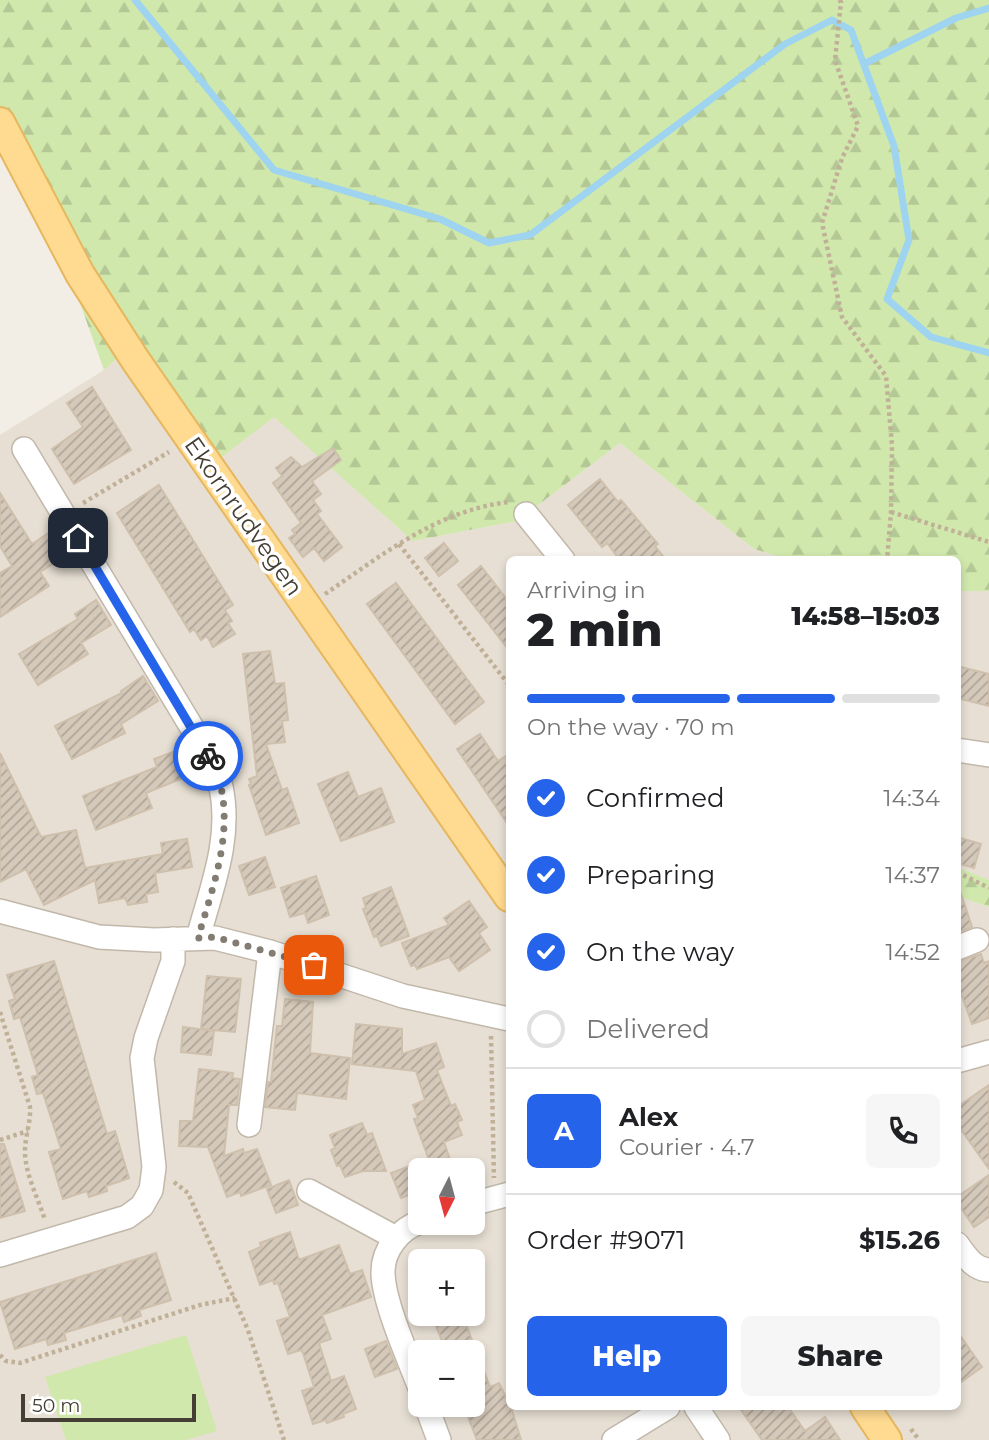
<!DOCTYPE html>
<meta charset="utf-8">
<style>
:root{--surface:#fff;--page:#f6f6f6;--text:#202124;--muted:#757577;--line:#e0e0e0;--accent:#2563eb}
body{margin:0;font-family:Montserrat,sans-serif;background:var(--page);color:var(--text);height:100vh;display:flex;flex-direction:column;font-size:26px;white-space:nowrap}
*{box-sizing:border-box;margin:0}
p{font-size:23px;color:var(--muted)}
.icon{flex:none;width:38px;height:38px;fill:none;stroke:currentColor;stroke-width:2;stroke-linecap:round;stroke-linejoin:round}
.map{position:relative;flex:1;overflow:hidden}
.details{position:absolute;left:506px;top:556px;width:455px;height:854px;display:flex;flex-direction:column;background:var(--surface);border-radius:10px;box-shadow:0 4px 10px #0003}
.details>*{flex:none}
.needle{width:46px;rotate:186deg}
.buttons{position:absolute;left:408px;top:1158px;display:grid;gap:14px}
.buttons a{display:grid;place-items:center;width:77px;height:77px;border-radius:10px;background:var(--surface);box-shadow:0 4px 10px #0003;font-size:35px}
.scale{position:absolute;left:21px;bottom:18px;width:175px;box-sizing:border-box;padding-left:7px;border:4px solid #453e34;border-top:0;font-size:19px;line-height:24px;white-space:nowrap;color:#453e34;-webkit-text-stroke:5px #fff;paint-order:stroke}
.pin{position:absolute;display:grid;place-items:center;width:60px;height:60px;color:#fff;margin:-30px;border-radius:14px;box-shadow:0 4px 10px #0006}
.courier{position:absolute;display:grid;place-items:center;width:70px;height:70px;margin:-35px;border:5px solid #2563eb;border-radius:50%;background:#fff;color:#222;box-shadow:0 2px 9px #0007}
.summary em{font-style:normal;font-weight:800}
.summary div{display:flex;flex-direction:column-reverse}
.summary{display:flex;align-items:center;justify-content:space-between;height:119px;padding:0 21px}
h1{font-size:46px;font-weight:800;line-height:52px}
.bar{display:grid;grid-template-columns:repeat(4,1fr);gap:10px 7px;align-content:center;height:84px;padding:0 21px}
.bar i{height:9px;border-radius:5px;background:var(--line)}
.bar .current{background:var(--accent)}
.bar p{grid-column:span 4}
.line{display:flex;align-items:center;gap:18px;padding:0 21px;border-top:2px solid var(--line)}
.line div{flex:1}
.round{display:grid;place-items:center;flex:none;width:74px;height:74px;border-radius:10px;background:var(--page)}
ol{padding:0 21px;list-style:none}
li{display:flex;align-items:center;gap:21px;height:77px}
li p{margin-inline-start:auto}
li .icon{padding:7px;border-radius:50%;background:var(--accent);color:#fff;stroke-width:4}
li:last-child{color:var(--muted)}
li i{width:38px;height:38px;border:4px solid var(--line);border-radius:50%}
.action{display:flex;gap:14px;margin-top:auto;padding:14px 21px}
.action a{flex:1;height:80px;border-radius:10px;background:var(--accent);color:#fff;font-size:28px;font-weight:800;line-height:80px;text-align:center}
.action a+a{background:var(--page);color:var(--text)}
.map>svg:first-child{display:block}
</style>
<div class="map">
<svg width="989" height="1440" viewBox="0 0 989 1440">
<defs>
<pattern id="forest-firs" width="22" height="20" patternUnits="userSpaceOnUse" patternTransform="scale(1.75)"><rect width="22" height="20" fill="#d0e8ac"/><path d="M5 1l3.5 6h-7zM16 11l3.5 6h-7z" fill="#b4c895"/></pattern>
<pattern id="building-hatch" width="6" height="6" patternUnits="userSpaceOnUse" patternTransform="scale(1.75)"><rect width="6" height="6" fill="#d5c9ba"/><path d="M-1 1l2-2M0 6l6-6M5 7l2-2" fill="none" stroke="#afa598"/></pattern>
</defs>
<rect width="100%" height="100%" fill="#f3eee5"/>
<path fill="#e7dfd3" fill-rule="evenodd" d="M 120,356 L 222,457 L 274,416 L 413,541 L 517,521 L 620,443 L 754,549 L 791,560 L 509,560 L 509,1407 L 957,1407 L 957,896 L 989,907 L 989,1440 L 0,1440 L 0,435 L 104,370 ZM 420,1171 L 472,1171 L 472,1223 L 420,1223 ZM 420,1262 L 472,1262 L 472,1314 L 420,1314 ZM 420,1353 L 472,1353 L 472,1405 L 420,1405 Z
M 957,591 L 989,591 L 989,880 L 957,867 Z"/>
<path fill="url(#forest-firs)" d="M 0,0 L 989,0 L 989,591 L 957,591 L 957,560 L 791,560 L 754,549 L 620,443 L 517,521 L 413,541 L 274,417 L 222,457 L 120,356 L 104,370 L 77,295 L 0,136 Z
M 957,867 L 989,880 L 989,907 L 957,896 Z"/>
<path fill="#d0e8ac" d="M 186,1335 L 217,1431 L 186,1440 L 66,1440 L 45,1377 Z"/>
<g fill="none" stroke-linecap="round" stroke-linejoin="round">
<path stroke="#9fd4f1" stroke-width="7" d="M 135,0 L 274,170 L 440,219 L 489,243 L 530,235 L 785,44 L 832,20 L 851,30 L 894,146 L 909,240 L 887,299 L 931,337 L 989,353
M 864,64 L 956,18 L 989,8"/>
</g>
<path fill="url(#building-hatch)" stroke="#cfc0ad" stroke-width="2" d="M 92,387 L 131,450 L 74,484 L 52,449 L 83,427 L 67,403 Z
M 333,448 L 341,460 L 312,481 L 321,494 L 313,500 L 321,511 L 317,514 L 342,547 L 324,561 L 314,548 L 303,557 L 289,538 L 295,534 L 292,530 L 301,523 L 273,483 L 282,476 L 276,468 L 291,457 L 302,467 Z
M 600,479 L 618,502 L 621,500 L 658,544 L 655,546 L 666,560 L 620,560 L 607,543 L 602,547 L 568,505 Z
M 159,485 L 233,605 L 225,610 L 232,621 L 228,623 L 235,634 L 213,647 L 207,636 L 201,640 L 194,629 L 190,632 L 117,513 Z
M 0,493 L 32,544 L 53,530 L 68,554 L 40,572 L 49,586 L 0,617 L 0,573 L 12,566 L 0,546 Z
M 444,543 L 458,561 L 439,576 L 425,558 Z
M 481,566 L 509,602 L 509,650 L 458,585 Z
M 396,583 L 484,702 L 455,724 L 367,604 Z
M 96,600 L 111,625 L 81,643 L 88,654 L 38,685 L 19,654 L 78,619 L 75,614 Z
M 270,651 L 275,684 L 284,683 L 288,720 L 282,721 L 285,742 L 266,744 L 282,790 L 287,788 L 299,823 L 266,835 L 249,785 L 251,784 L 249,779 L 257,776 L 243,654 Z
M 957,666 L 989,674 L 989,706 L 957,698 Z
M 143,676 L 158,701 L 121,724 L 125,733 L 72,759 L 55,726 L 122,693 L 121,691 Z
M 480,734 L 498,761 L 509,754 L 509,826 L 457,749 Z
M 178,750 L 188,776 L 146,793 L 152,808 L 96,830 L 83,796 L 157,767 L 154,759 Z
M 0,753 L 41,837 L 76,830 L 85,868 L 163,854 L 161,843 L 187,839 L 192,867 L 155,873 L 158,892 L 146,894 L 147,902 L 128,905 L 125,898 L 99,903 L 95,880 L 44,905 L 26,869 L 0,882 Z
M 348,772 L 358,797 L 381,788 L 394,822 L 341,841 L 318,784 Z
M 957,837 L 981,844 L 974,868 L 957,863 Z
M 265,857 L 275,887 L 249,895 L 239,866 Z
M 316,876 L 329,915 L 308,923 L 305,913 L 290,917 L 281,888 Z
M 391,887 L 409,936 L 381,946 L 377,936 L 374,937 L 363,909 L 366,908 L 363,898 Z
M 961,894 L 972,927 L 957,933 L 957,895 Z
M 469,901 L 487,927 L 479,933 L 490,950 L 459,971 L 449,957 L 417,969 L 415,965 L 411,966 L 402,943 L 449,925 L 444,918 Z
M 981,954 L 984,963 L 989,961 L 989,1018 L 972,1024 L 962,996 L 957,998 L 957,962 Z
M 54,961 L 107,1134 L 115,1131 L 129,1178 L 106,1186 L 107,1191 L 89,1197 L 87,1191 L 63,1199 L 49,1152 L 61,1149 L 43,1093 L 37,1094 L 32,1077 L 38,1075 L 20,1017 L 14,1019 L 9,1001 L 15,999 L 7,975 Z
M 207,976 L 241,979 L 235,1032 L 201,1029 Z
M 285,999 L 313,1002 L 310,1053 L 350,1058 L 346,1099 L 297,1093 L 295,1110 L 265,1107 L 268,1082 L 271,1082 L 277,1026 L 282,1026 Z
M 356,1024 L 402,1029 L 402,1054 L 436,1043 L 444,1067 L 437,1070 L 451,1106 L 455,1104 L 462,1120 L 457,1122 L 462,1135 L 444,1142 L 454,1171 L 433,1171 L 414,1119 L 418,1118 L 413,1105 L 425,1100 L 416,1071 L 352,1064 Z
M 183,1027 L 214,1031 L 211,1055 L 181,1052 Z
M 199,1069 L 233,1073 L 232,1078 L 240,1079 L 237,1105 L 229,1105 L 224,1156 L 243,1149 L 244,1153 L 257,1149 L 271,1185 L 241,1196 L 240,1192 L 227,1197 L 208,1147 L 179,1146 L 180,1121 L 193,1121 Z
M 989,1085 L 989,1169 L 957,1124 L 957,1107 Z
M 362,1123 L 367,1135 L 372,1133 L 386,1171 L 363,1171 L 345,1177 L 340,1165 L 337,1166 L 331,1150 L 335,1148 L 330,1135 Z
M 0,1144 L 4,1144 L 25,1211 L 0,1218 Z
M 420,1162 L 420,1191 L 401,1198 L 391,1173 Z
M 989,1175 L 989,1217 L 974,1227 L 957,1202 L 957,1197 Z
M 289,1180 L 298,1205 L 276,1213 L 267,1189 Z
M 290,1232 L 299,1260 L 339,1245 L 350,1274 L 362,1270 L 371,1297 L 322,1315 L 331,1339 L 319,1343 L 331,1381 L 344,1376 L 356,1409 L 343,1414 L 344,1417 L 327,1423 L 326,1420 L 313,1424 L 302,1391 L 314,1387 L 303,1353 L 301,1350 L 288,1354 L 277,1321 L 290,1317 L 278,1283 L 274,1284 L 273,1280 L 260,1285 L 249,1252 L 261,1247 L 260,1243 Z
M 156,1253 L 171,1300 L 139,1310 L 141,1316 L 124,1322 L 122,1315 L 64,1333 L 66,1340 L 48,1345 L 46,1339 L 15,1349 L 0,1302 Z
M 431,1314 L 462,1314 L 490,1387 L 499,1383 L 511,1407 L 521,1440 L 477,1440 L 467,1414 L 474,1411 L 472,1353 L 447,1353 Z
M 957,1331 L 982,1367 L 957,1385 Z
M 386,1341 L 397,1369 L 375,1377 L 365,1349 Z
M 739,1407 L 788,1407 L 805,1431 L 825,1417 L 840,1440 L 762,1440 Z"/>
<g fill="none" stroke-linecap="round" stroke-linejoin="round">
<g stroke="#c1b8aa" stroke-width="26">
<path id="minor" d="M 24,449 L 206,751 C 211,762 218,775 221,787 C 232,839 211,889 198,938
M 526,514 L 563,560
M 957,750 L 989,755
M 0,911 L 99,937 L 154,940 L 215,938 L 270,952 L 403,996 L 509,1019
M 957,948 L 977,940
M 957,1061 L 989,1052
M 249,1125 L 270,952
M 309,1191 L 396,1238
M 472,1204 L 509,1194
M 420,1222 C 400,1229 383,1249 383,1272 C 383,1302 409,1359 420,1388
M 957,1244 C 966,1256 973,1269 989,1270
M 0,1255 L 127,1217 L 142,1206 L 151,1190 L 154,1167 L 142,1058 L 146,1038 L 173,961 L 173,939
M 426,1405 L 439,1440
M 696,1407 L 718,1440
M 614,1440 L 668,1407"/>
</g>
<g stroke="#e6b75f" stroke-width="32">
<path id="major" d="M 0,122 L 80,274 L 136,361 L 509,897
M 865,1407 L 887,1440"/>
</g>
<path stroke="#c0b098" stroke-width="4.5" stroke-dasharray="3.5 3.5" stroke-linecap="butt" d="M 839,0 L 841,2 L 835,60 L 858,126 L 842,158 L 822,223 L 842,317 L 886,376 L 892,445 L 891,512 L 887,560
M 83,503 L 169,452
M 891,512 L 989,542
M 399,544 L 509,685
M 325,594 C 382,555 438,510 509,502
M 957,872 L 989,888
M 0,1012 L 30,1107 C 31,1122 25,1136 25,1151 C 25,1174 38,1198 45,1220
M 491,1036 L 494,1178
M 0,1140 L 28,1131
M 174,1182 L 188,1193 L 248,1330 L 284,1440
M 0,1355 L 6,1361 L 20,1363 L 200,1305 L 235,1298
M 911,1429 L 919,1440"/>
<use href="#minor" stroke="#fff" stroke-width="23"/>
<use href="#major" stroke="#ffda91" stroke-width="28"/>
</g>
<g fill="none" stroke-linecap="round" stroke-linejoin="round">
<path stroke="#827c72" stroke-width="7" stroke-dasharray="0 12.6" d="M 208,756 C 212,766 218,776 221,787 C 232,839 212,889 198,938 L 215,937 L 314,965"/>
<path stroke="#2563eb" stroke-width="9" d="M 78,538 L 208,756"/>
</g>
<g text-anchor="middle" dominant-baseline="central" stroke-width="7" stroke-linejoin="round" paint-order="stroke">
<g font-size="24" fill="#453e34" stroke="#fff">
<text transform="translate(244 516) rotate(55)">Ekornrudvegen</text>
</g>
</g>
</svg>
<div class="buttons">
<a><svg class="needle" viewBox="-14 -14 28 28"><path d="M0-13l5 13h-10z" fill="#e53935"/><path d="M0 13l5-13h-10z" fill="#757577"/></svg></a>
<a>+</a>
<a>−</a>
</div>
<div class="scale">50 m</div>
<div class="pin" style="left:314px;top:965px;background:#ea580c"><svg class="icon" aria-label="bag" viewBox="0 0 24 24"><path d="M5 8h14l-1 12H6zM9 8a3 3 0 0 1 6 0"/></svg></div>
<div class="pin" style="left:78px;top:538px;background:#1f2937"><svg class="icon" aria-label="home" viewBox="0 0 24 24"><path d="M3 11l9-7 9 7M6 9v11h12V9"/></svg></div>
<div class="courier" style="left:208px;top:756px"><svg class="icon" aria-label="bike" viewBox="0 0 24 24"><circle cx="6" cy="16" r="4"/><circle cx="18" cy="16" r="4"/><path d="M6 16l4-8h5l3 8M10 8l3 8H6M13 5h3"/></svg></div>
<section class="details">
<div class="summary"><div><h1>2 min</h1><p>Arriving in</p></div><em>14:58–15:03</em></div>
<div class="bar"><i class="current"></i><i class="current"></i><i class="current"></i><i></i><p>On the way · 70 m</p></div>
<ol>
<li><svg class="icon" aria-label="check" viewBox="0 0 24 24"><path d="M5 12l5 5 9-10"/></svg>Confirmed<p>14:34</p></li>
<li><svg class="icon" aria-label="check" viewBox="0 0 24 24"><path d="M5 12l5 5 9-10"/></svg>Preparing<p>14:37</p></li>
<li><svg class="icon" aria-label="check" viewBox="0 0 24 24"><path d="M5 12l5 5 9-10"/></svg>On the way<p>14:52</p></li>
<li><i></i>Delivered</li>
</ol>
<div class="line" style="height:126px"><b class="round" style="background:var(--accent);color:#fff">A</b><div><b>Alex</b><p>Courier · 4.7</p></div><a class="round"><svg class="icon" aria-label="phone" viewBox="0 0 24 24"><path d="M5 4h4l2 5-3 2q2 4 5 5l2-3 5 2v4C11 20 4 13 5 4z"/></svg></a></div>
<div class="line" style="height:91px"><div>Order #9071</div><b>$15.26</b></div>
<div class="action"><a>Help</a><a>Share</a></div>
</section>
</div>
